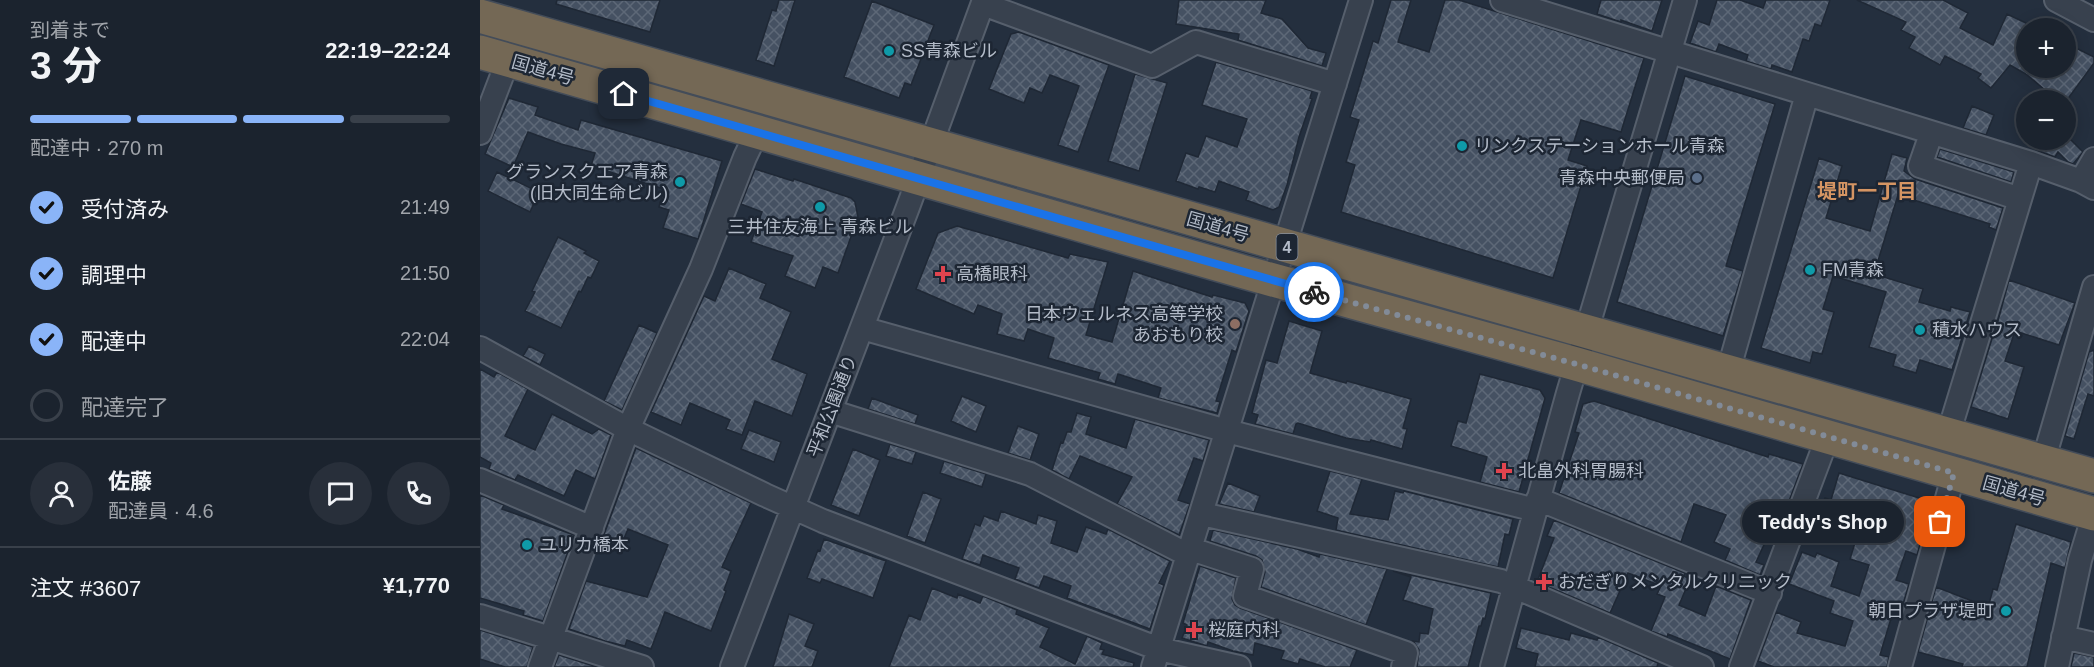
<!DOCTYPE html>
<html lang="ja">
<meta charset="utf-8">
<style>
:root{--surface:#1b232e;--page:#282f3a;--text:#f1f3f6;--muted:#a0a4aa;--line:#39404a;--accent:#8ab4f8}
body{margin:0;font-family:Helvetica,"Noto Sans JP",sans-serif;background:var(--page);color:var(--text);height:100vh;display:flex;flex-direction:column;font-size:22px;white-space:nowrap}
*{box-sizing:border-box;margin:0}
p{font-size:20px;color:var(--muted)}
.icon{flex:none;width:33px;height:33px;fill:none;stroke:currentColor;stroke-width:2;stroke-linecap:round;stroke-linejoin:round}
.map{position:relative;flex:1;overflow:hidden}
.sheet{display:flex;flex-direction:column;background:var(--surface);width:480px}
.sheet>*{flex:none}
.fabs{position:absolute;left:1536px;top:18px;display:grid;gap:12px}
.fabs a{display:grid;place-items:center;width:60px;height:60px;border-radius:50%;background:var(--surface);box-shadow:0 3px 15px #0003,0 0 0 2px var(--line);font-size:30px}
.pin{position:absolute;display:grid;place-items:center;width:51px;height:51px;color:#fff;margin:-26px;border-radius:12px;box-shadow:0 3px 9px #0006}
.courier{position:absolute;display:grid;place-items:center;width:60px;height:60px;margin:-30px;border:4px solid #1a73e8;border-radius:50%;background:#fff;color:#222;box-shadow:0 2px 8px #0007}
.bubble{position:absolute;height:42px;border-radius:21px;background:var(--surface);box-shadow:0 3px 15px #0003,0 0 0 2px var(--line);font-size:20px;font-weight:700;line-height:42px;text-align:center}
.head em{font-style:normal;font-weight:700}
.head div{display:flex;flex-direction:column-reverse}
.head{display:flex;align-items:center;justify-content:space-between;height:102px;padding:0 30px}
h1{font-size:39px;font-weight:700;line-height:45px}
.bar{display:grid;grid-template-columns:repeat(4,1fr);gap:9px 6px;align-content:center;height:72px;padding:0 30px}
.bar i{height:8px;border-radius:4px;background:var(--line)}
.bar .current{background:var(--accent)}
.bar p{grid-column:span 4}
.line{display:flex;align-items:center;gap:15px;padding:0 30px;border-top:2px solid var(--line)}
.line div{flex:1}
.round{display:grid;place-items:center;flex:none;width:63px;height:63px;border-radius:32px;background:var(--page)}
ol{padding:0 30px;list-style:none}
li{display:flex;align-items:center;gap:18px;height:66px}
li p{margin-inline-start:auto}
li .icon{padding:6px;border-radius:50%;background:var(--accent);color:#111;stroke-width:4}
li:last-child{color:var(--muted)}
li i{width:33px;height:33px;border:3px solid var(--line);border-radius:50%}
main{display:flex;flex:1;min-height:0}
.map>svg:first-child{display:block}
</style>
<main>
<section class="sheet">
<div class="head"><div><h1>3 分</h1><p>到着まで</p></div><em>22:19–22:24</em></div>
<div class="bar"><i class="current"></i><i class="current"></i><i class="current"></i><i></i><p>配達中 · 270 m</p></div>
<ol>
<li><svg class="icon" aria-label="check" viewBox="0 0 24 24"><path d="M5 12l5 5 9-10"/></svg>受付済み<p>21:49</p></li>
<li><svg class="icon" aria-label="check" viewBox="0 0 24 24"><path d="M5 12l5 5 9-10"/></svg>調理中<p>21:50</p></li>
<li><svg class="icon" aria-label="check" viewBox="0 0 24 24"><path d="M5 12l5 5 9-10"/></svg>配達中<p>22:04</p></li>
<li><i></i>配達完了</li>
</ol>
<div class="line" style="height:108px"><a class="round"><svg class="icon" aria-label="person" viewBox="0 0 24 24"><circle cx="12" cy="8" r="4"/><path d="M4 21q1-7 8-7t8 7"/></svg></a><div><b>佐藤</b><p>配達員 · 4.6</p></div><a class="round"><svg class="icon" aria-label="chat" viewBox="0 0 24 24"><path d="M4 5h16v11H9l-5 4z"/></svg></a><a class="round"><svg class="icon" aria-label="phone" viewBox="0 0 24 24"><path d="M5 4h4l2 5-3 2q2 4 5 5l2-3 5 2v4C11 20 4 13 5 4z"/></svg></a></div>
<div class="line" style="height:78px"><div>注文 #3607</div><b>¥1,770</b></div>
</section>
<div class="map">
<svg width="1614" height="667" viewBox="0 0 1614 667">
<defs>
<pattern id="building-cross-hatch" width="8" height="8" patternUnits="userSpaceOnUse" patternTransform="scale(1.5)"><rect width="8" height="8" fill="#455162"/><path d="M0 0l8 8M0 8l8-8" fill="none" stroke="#5d6877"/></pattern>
</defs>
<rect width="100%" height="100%" fill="#242f3e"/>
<path fill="url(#building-cross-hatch)" stroke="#1f2835" stroke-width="1.5" d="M 77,0 L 180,0 L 170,32 L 76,4 Z
M 299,0 L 315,0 L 294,66 L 276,60 L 292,10 L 296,11 Z
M 699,0 L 786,0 L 781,13 L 802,19 L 828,48 L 846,53 L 842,66 L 758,40 L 759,34 L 696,24 Z
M 911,0 L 931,0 L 918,42 L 949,52 L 965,0 L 979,0 L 1164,58 L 1141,132 L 1101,120 L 1088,160 L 1107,166 L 1073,278 L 861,212 L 875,165 L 866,162 L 879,120 L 870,117 L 893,41 L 898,43 Z
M 1121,0 L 1182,0 L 1172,31 L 1141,20 L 1141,22 L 1117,14 Z
M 1237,0 L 1260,0 L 1283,8 L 1286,0 L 1350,0 L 1341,26 L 1335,24 L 1329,41 L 1323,39 L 1312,72 L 1292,65 L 1291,69 L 1266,61 L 1268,55 L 1239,44 L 1236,52 L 1210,43 L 1218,21 L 1229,25 Z
M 1377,0 L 1463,0 L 1488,13 L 1480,28 L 1513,45 L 1527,14 L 1546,23 L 1546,68 L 1586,68 L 1586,43 L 1614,57 L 1614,63 L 1587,100 L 1555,100 L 1565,90 L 1546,74 L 1530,65 L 1511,88 L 1498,78 L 1501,74 L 1465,56 L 1460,65 L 1429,48 L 1435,37 L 1421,30 L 1426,22 Z
M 392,1 L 454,25 L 431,85 L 425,83 L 419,98 L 364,77 Z
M 539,32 L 629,65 L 598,152 L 578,145 L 599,86 L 570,75 L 562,93 L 550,88 L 544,103 L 509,89 L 531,34 Z
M 736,62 L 832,91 L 830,98 L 832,99 L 819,137 L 807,185 L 799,207 L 793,210 L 766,200 L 769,192 L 739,181 L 735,192 L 719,187 L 718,189 L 696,181 L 706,153 L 718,157 L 726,136 L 757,147 L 767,119 L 722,105 Z
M 655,74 L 687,83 L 659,171 L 628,161 Z
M 1205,76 L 1295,104 L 1246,266 L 1263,271 L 1243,336 L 1137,302 Z
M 29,98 L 58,107 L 55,115 L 98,130 L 101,120 L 242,161 L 218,239 L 183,228 L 189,210 L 179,207 L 184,189 L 111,166 L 115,153 L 81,144 L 48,132 L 33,167 L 5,154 Z
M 1492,106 L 1514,115 L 1506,135 L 1483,128 Z
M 1566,140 L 1591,140 L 1603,152 L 1593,164 L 1588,162 L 1578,152 L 1575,157 L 1559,151 L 1562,142 Z
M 1460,149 L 1534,172 L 1531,182 L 1457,157 Z
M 1412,154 L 1427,158 L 1424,171 L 1435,179 L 1523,208 L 1516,230 L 1509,227 L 1510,224 L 1418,195 L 1394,274 L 1443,289 L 1439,302 L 1470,311 L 1471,307 L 1490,312 L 1472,370 L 1440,360 L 1436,373 L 1413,366 L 1416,355 L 1389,347 L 1406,292 L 1353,276 L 1343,309 L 1354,312 L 1342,354 L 1333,352 L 1330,363 L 1281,348 L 1339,158 L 1362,166 L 1346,218 L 1390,231 Z
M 275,169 L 313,181 L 314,179 L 371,198 L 375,202 L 378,217 L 358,273 L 343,267 L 335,288 L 305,276 L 313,256 L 271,242 L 282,212 L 261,204 Z
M 17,172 L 59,192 L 50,212 L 8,191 Z
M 477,226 L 588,258 L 590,254 L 628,262 L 606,335 L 632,342 L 653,271 L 732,297 L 733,295 L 765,303 L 769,311 L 756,352 L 752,350 L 736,401 L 740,402 L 737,413 L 678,398 L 681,388 L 638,374 L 635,384 L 618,379 L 620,373 L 568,358 L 574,338 L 548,329 L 544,341 L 517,334 L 522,314 L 498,305 L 494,314 L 436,289 L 458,233 Z
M 78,237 L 106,251 L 104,253 L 119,261 L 111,278 L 108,277 L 101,292 L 99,291 L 81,328 L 45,311 L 55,292 L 52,291 Z
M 249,268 L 286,284 L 280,298 L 311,312 L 292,359 L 327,374 L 312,416 L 275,401 L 262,435 L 246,429 L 250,420 L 210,403 L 201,425 L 171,412 L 224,296 L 235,301 Z
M 1529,280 L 1595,303 L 1579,345 L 1535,331 L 1525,361 L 1544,367 L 1528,419 L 1491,407 L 1514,332 L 1515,332 Z
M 809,321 L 842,331 L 830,373 L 866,383 L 867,381 L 931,399 L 923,428 L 927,429 L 922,449 L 891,440 L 890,442 L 866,438 L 818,423 L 816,424 L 813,434 L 775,424 L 778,415 L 772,413 L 786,360 L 797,363 Z
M 159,325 L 177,333 L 142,410 L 124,401 Z
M 49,346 L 65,354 L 60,365 L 43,356 Z
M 1614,350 L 1614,396 L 1608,394 L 1594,439 L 1585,436 L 1609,352 Z
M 0,369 L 14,377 L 17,372 L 48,389 L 25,436 L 55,450 L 72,414 L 112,434 L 119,429 L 131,435 L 115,479 L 96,470 L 84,496 L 38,475 L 35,480 L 9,469 L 11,463 L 0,457 Z
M 1000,374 L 1060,390 L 1065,398 L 1039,492 L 1000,482 L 1007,457 L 971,446 L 978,421 L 986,423 Z
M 482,396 L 506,406 L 496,432 L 471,421 Z
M 392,398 L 438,415 L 435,424 L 388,409 Z
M 1114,401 L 1288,457 L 1289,454 L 1323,464 L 1306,509 L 1301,508 L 1276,562 L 1284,565 L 1280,575 L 1245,560 L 1250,549 L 1234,542 L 1246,515 L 1214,504 L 1201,542 L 1079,493 L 1099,433 L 1095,432 L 1103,404 Z
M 597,413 L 611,417 L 606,434 L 646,448 L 655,419 L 729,440 L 723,461 L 714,458 L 698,500 L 710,504 L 699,535 L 637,504 L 652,477 L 600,456 L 589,479 L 572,470 L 581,442 L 583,443 L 587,432 L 591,432 Z
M 538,426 L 559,434 L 550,460 L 528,453 Z
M 269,430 L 301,442 L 294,462 L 261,449 Z
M 410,444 L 436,452 L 432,464 L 406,456 Z
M 156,448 L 271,503 L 242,567 L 251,571 L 244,590 L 246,591 L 231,631 L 185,612 L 171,649 L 147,640 L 145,646 L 125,641 L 89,629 L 106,581 L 167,597 L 188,545 L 148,529 L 140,548 L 122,540 Z
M 373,449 L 400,460 L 379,516 L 351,505 Z
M 464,461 L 506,474 L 502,487 L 460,473 Z
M 850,471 L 882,479 L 870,514 L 908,520 L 915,491 L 923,493 L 924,491 L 1033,519 L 1029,535 L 1025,534 L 1018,567 L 856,530 L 858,518 L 837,511 Z
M 1359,473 L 1452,502 L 1437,555 L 1426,551 L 1416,580 L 1429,584 L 1423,604 L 1416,602 L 1400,655 L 1409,657 L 1407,667 L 1294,667 L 1278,661 L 1296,612 L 1321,622 L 1317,633 L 1365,646 L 1373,621 L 1350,613 L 1354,601 L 1309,584 L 1322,552 L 1335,557 L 1337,553 L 1359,562 L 1351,586 L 1379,596 L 1389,565 L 1370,559 L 1378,533 L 1338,518 L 1345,498 L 1351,500 Z
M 748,483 L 780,496 L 774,512 L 739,504 Z
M 443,492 L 461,499 L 445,543 L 427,536 Z
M 0,495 L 24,505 L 22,509 L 94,535 L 63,621 L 43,615 L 44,611 L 0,598 Z
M 521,511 L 556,524 L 558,515 L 577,521 L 571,543 L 597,552 L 606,527 L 626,534 L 628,529 L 690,561 L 679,583 L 684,585 L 670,629 L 587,598 L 591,586 L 564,576 L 559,588 L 535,579 L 539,568 L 503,555 L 500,565 L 482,559 L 495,524 L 500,526 L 504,516 L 518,521 Z
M 1074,520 L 1205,573 L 1204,576 L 1210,579 L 1199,605 L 1225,616 L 1236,586 L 1271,600 L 1250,659 L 1188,634 L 1187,637 L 1171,631 L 1185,597 L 1177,594 L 1181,586 L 1148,573 L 1130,613 L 1057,582 L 1074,538 L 1067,536 Z
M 1536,524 L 1591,542 L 1585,568 L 1571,563 L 1547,667 L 1482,667 L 1483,664 L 1438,652 L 1456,587 L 1505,606 L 1506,603 L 1509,604 L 1513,589 L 1517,590 Z
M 733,530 L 817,549 L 839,557 L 840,554 L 907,569 L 886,625 L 781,587 L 785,572 L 782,560 L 776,556 L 730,541 Z
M 344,539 L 406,561 L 393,598 L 342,579 L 340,583 L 327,578 L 338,550 L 340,551 Z
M 720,566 L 756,578 L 752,599 L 755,605 L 760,608 L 877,650 L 870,667 L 845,667 L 820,659 L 818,664 L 801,659 L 804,651 L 775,643 L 773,655 L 753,651 L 728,642 L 727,646 L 702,638 L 707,625 L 703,623 Z
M 913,571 L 1011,593 L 1005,619 L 1003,618 L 1001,626 L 999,626 L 988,667 L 937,667 L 939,650 L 933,641 L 939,642 L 940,633 L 948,634 L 953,609 L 923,600 L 931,577 Z
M 452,588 L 477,598 L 478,594 L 500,603 L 503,596 L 537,610 L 536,614 L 569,628 L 560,647 L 595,664 L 607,636 L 622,643 L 620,649 L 624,650 L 622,654 L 654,663 L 653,667 L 409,667 L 429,615 L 440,620 Z
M 309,614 L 334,624 L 325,646 L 338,651 L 332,667 L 293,667 Z
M 1041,628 L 1089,640 L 1091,633 L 1117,640 L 1118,637 L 1178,663 L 1177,667 L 1055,667 L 1058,654 L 1036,648 Z
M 0,630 L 53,647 L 47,667 L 25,667 L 0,659 Z
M 1594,653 L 1614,657 L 1614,667 L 1591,667 Z
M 79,655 L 117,667 L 74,667 Z"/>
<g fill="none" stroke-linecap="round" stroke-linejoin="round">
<g stroke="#565f6c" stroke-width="26">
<path id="minor" d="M 1022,0 L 1551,163 L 1601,181 L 1614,188
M 1576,0 L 1614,20
M 503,4 L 672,66 L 716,42 L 855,84
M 0,133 L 28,60
M 1451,134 L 1440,166 L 1540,199
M 1601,181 L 1614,159
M 382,328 L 747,431 L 1055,510
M 0,348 L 148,429 L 285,495 L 343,521 L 679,649 L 759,667
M 1248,372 L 1327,94
M 350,411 L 550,474 L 708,555
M 1468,435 L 1551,163
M 1563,462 L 1614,287
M 0,480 L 112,528
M 1058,499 L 1290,593
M 722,514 L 1021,581 L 1222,667
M 711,549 L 772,569 L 765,596 L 926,653 L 923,667
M 0,616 L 162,667
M 1583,637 L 1614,644
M 60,667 L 148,429 L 221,269 L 265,157 L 277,132
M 252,667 L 428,207 L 504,0
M 673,667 L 881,0
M 1012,667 L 1088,393 L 1205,0
M 1261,667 L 1348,436
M 1420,667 L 1474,473
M 1577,667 L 1600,560 L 1614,514"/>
</g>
<g stroke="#434c59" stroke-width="36">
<path id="highway" d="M 0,16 L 1614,476
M 0,52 L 764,272 L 1096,364 L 1614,514"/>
</g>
<use href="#minor" stroke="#38414e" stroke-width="22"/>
<use href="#highway" stroke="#746855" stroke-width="33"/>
</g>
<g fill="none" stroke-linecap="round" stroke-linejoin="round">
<path stroke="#828b98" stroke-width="6" stroke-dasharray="0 10.8" d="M 834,292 L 1096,364 L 1474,473 L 1460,522"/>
<path stroke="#1a73e8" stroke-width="8" d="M 144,94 L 834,292"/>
</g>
<g fill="#0f9aa8" stroke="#1d2633" stroke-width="2">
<circle cx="409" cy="51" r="6"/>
<circle cx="982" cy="146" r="6"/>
<circle cx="200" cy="182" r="6"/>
<circle cx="340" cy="207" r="6"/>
<circle cx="1330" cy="270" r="6"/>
<circle cx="1440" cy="330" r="6"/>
<circle cx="47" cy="545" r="6"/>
<circle cx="1526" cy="611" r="6"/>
</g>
<circle fill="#5c6f8a" stroke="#1d2633" stroke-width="2" cx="1217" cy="178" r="6"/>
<g fill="#e0444e" stroke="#1d2633" stroke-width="2">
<path d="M460 265h6v6h6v6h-6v6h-6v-6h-6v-6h6z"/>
<path d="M1021 462h6v6h6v6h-6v6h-6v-6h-6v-6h6z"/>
<path d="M1061 573h6v6h6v6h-6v6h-6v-6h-6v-6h6z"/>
<path d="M711 621h6v6h6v6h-6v6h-6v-6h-6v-6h6z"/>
</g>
<circle fill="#8d6e63" stroke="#1d2633" stroke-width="2" cx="755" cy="324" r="6"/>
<g text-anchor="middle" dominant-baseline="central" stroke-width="5" stroke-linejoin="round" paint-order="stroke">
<rect fill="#1d2633" stroke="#878f9c" stroke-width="1.5" x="796.5" y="234" width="21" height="26" rx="4.5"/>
<g font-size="16" font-weight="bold" fill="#b4bcc9">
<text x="807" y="247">4</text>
</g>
<g font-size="18" fill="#b4bcc9" stroke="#1d2633" text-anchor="start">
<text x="421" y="51">SS青森ビル</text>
<text x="994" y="146">リンクステーションホール青森</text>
<text x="188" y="172" text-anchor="end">グランスクエア青森<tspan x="188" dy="21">(旧大同生命ビル)</tspan></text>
<text x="1205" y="178" text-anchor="end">青森中央郵便局</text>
<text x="340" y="227" text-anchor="middle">三井住友海上 青森ビル</text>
<text x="1342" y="270">FM青森</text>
<text x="476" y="274">高橋眼科</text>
<text x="743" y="314" text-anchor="end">日本ウェルネス高等学校<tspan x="743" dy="21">あおもり校</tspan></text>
<text x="1452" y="330">積水ハウス</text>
<text x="1038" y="471">北畠外科胃腸科</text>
<text x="59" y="545">ユリカ橋本</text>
<text x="1078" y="582">おだぎりメンタルクリニック</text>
<text x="1514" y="611" text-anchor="end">朝日プラザ堤町</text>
<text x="728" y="630">桜庭内科</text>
</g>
<g font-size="18" fill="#b4bcc9" stroke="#1d2633">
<text transform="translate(63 70) rotate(16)">国道4号</text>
<text transform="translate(738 227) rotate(16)">国道4号</text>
<text transform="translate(352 406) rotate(-69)">平和公園通り</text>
<text transform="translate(1534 491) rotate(16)">国道4号</text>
</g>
<g font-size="20" font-weight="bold" fill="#d59563" stroke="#1d2633">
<text x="1387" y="191">堤町一丁目</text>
</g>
</g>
</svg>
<div class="fabs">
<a>+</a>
<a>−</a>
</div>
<div class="pin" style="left:1460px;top:522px;background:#ea580c"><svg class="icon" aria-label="bag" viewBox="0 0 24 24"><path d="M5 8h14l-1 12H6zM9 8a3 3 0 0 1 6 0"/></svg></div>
<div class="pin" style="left:144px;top:94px;background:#1f2937"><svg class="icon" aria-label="home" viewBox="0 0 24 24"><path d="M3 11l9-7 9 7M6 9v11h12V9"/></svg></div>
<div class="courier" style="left:834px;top:292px"><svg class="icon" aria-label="bike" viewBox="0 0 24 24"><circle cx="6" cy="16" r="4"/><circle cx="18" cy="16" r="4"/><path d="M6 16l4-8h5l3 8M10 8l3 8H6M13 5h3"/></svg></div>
<div class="bubble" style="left:1262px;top:501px;width:162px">Teddy's Shop</div>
</div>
</main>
